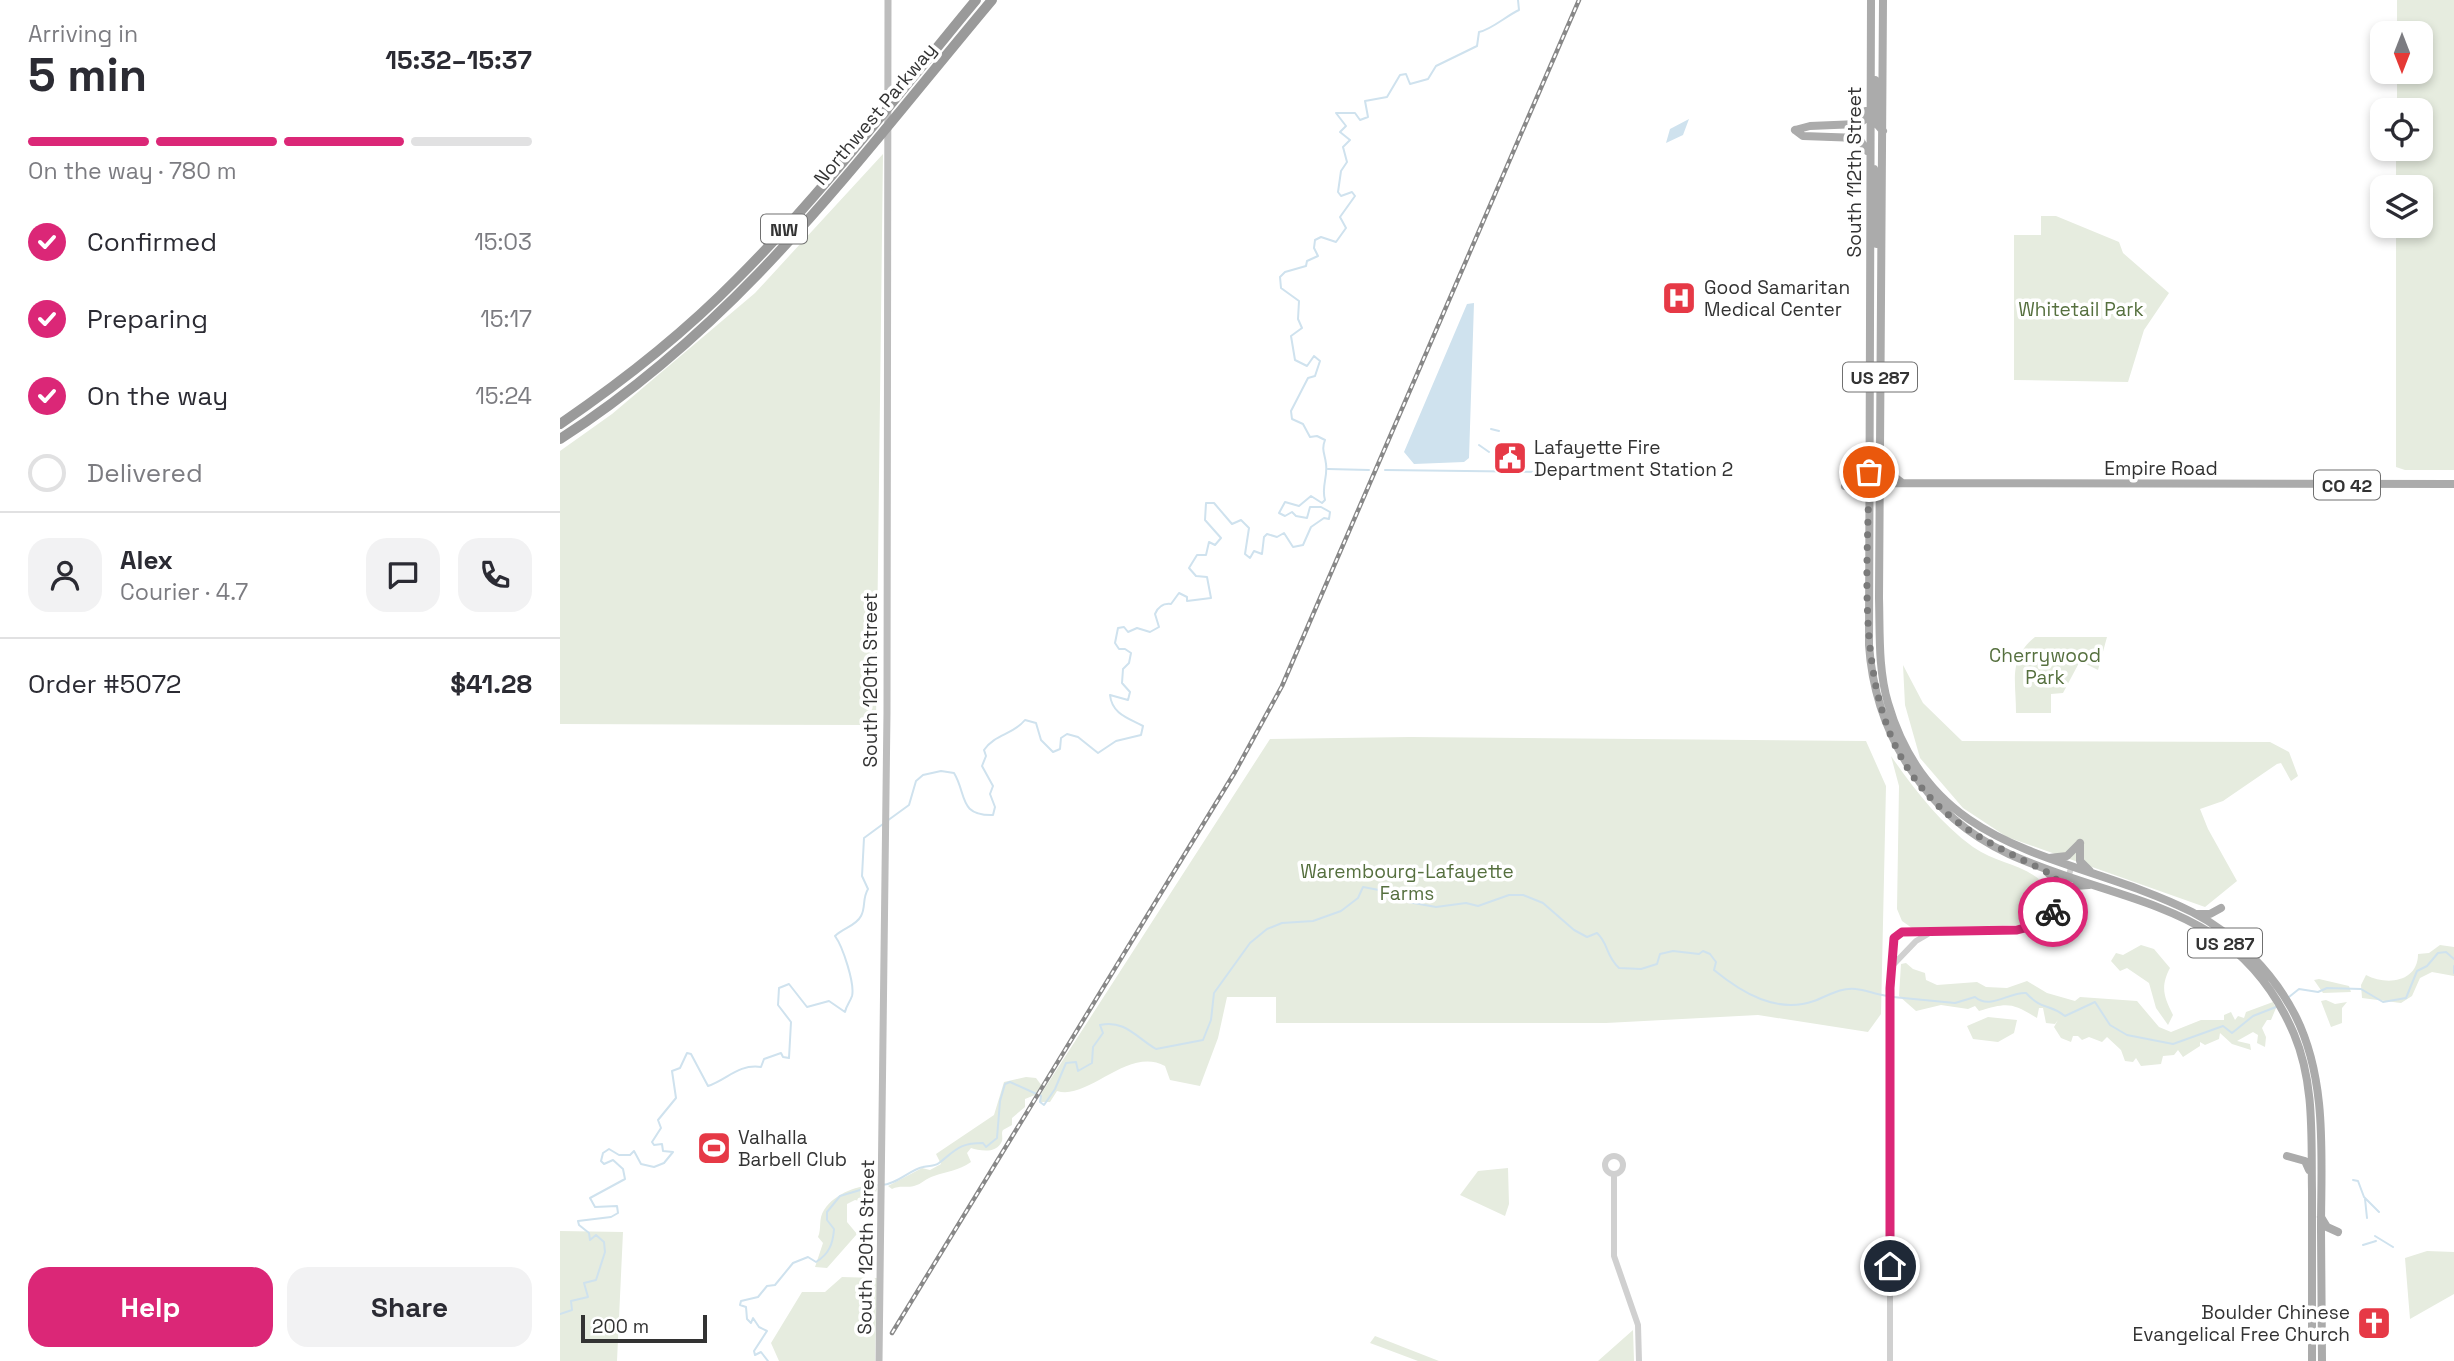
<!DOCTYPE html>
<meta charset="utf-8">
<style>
:root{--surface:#fff;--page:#f2f2f3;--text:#2b2b33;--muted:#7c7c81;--line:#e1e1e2;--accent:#db2777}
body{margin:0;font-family:"Space Grotesk",sans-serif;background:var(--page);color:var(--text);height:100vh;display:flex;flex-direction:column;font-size:26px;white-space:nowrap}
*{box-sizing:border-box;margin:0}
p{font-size:23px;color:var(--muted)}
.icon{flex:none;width:38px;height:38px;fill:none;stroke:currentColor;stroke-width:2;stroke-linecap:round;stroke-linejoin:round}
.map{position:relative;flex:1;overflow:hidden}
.drawer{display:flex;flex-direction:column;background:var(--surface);width:560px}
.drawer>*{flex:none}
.needle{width:46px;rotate:180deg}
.fabs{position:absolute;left:1810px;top:21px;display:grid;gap:14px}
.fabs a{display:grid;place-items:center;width:63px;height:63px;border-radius:14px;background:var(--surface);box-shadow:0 4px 10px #0003;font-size:35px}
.scale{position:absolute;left:21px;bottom:18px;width:126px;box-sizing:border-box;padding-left:7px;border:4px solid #333;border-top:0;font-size:19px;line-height:24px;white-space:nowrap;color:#333;-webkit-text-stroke:5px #fff;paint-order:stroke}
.pin{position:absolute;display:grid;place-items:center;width:60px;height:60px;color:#fff;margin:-30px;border:4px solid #fff;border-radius:50%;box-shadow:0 2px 7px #0007}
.courier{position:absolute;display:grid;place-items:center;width:70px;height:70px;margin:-35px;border:5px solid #db2777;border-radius:50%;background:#fff;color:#222;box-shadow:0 2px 9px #0007}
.head em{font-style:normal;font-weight:700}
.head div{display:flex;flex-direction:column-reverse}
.head{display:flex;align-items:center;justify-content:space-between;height:119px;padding:0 28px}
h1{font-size:46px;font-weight:700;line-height:52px}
.bar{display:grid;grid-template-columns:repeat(4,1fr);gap:10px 7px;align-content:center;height:84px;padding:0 28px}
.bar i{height:9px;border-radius:5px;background:var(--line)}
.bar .on{background:var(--accent)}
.bar p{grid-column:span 4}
.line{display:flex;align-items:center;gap:18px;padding:0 28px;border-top:2px solid var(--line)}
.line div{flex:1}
.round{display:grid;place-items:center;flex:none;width:74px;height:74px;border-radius:21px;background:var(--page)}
ol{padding:0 28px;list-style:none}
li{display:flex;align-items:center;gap:21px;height:77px}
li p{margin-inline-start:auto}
li .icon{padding:7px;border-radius:50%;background:var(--accent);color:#fff;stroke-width:4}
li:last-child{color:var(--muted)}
li i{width:38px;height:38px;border:4px solid var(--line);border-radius:50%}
.button{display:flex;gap:14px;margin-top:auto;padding:14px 28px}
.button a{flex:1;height:80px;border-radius:21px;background:var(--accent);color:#fff;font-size:28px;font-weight:700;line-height:80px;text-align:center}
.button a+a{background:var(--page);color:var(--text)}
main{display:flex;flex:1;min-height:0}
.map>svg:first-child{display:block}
</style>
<main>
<section class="drawer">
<div class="head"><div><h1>5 min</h1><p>Arriving in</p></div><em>15:32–15:37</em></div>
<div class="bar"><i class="on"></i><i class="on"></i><i class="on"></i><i></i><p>On the way · 780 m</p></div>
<ol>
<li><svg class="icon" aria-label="check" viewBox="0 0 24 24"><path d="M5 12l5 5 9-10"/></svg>Confirmed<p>15:03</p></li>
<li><svg class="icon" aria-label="check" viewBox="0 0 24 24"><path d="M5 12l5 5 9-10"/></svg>Preparing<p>15:17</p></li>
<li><svg class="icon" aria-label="check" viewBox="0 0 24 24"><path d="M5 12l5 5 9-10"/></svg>On the way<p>15:24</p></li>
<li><i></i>Delivered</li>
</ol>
<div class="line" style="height:126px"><a class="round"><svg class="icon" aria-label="person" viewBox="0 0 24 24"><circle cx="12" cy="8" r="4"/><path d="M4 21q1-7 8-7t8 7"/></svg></a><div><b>Alex</b><p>Courier · 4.7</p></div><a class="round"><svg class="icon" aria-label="chat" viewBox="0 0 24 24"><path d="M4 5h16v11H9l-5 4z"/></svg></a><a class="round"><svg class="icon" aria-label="phone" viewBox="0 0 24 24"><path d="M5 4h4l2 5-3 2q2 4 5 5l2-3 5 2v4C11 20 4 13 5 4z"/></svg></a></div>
<div class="line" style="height:91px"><div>Order #5072</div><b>$41.28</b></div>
<div class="button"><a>Help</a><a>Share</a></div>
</section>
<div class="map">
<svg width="1894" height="1361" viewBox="0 0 1894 1361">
<rect width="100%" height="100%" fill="#fff"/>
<path fill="#e6ecdf" d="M 1837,0 L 1894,0 L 1894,470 L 1845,470 L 1836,467 L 1836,226 L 1860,226 L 1860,187 L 1836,187 L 1836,149 L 1860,149 L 1860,110 L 1837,110 L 1837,72 L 1860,72 L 1860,33 L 1837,33 Z
M 323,154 L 316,725 L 0,724 L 0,451 L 52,414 L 195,293 Z
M 1481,216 L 1496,216 L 1559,242 L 1563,253 L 1609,293 L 1584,330 L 1568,382 L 1454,380 L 1454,235 L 1481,235 Z
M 1475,637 L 1547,637 L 1538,670 L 1520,661 L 1503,693 L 1491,694 L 1491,713 L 1456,713 C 1456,680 1448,659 1475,637 Z
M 1343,665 L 1363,703 L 1402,741 L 1710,742 L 1729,752 L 1738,776 L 1731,781 L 1721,763 L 1717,764 L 1663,801 L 1640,809 L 1648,829 L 1677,881 L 1645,907 L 1447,837 L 1403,808 L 1360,758 L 1345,705 Z
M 850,737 L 1306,741 L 1326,786 L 1321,1014 L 1308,1032 L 1198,1015 L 1046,1023 L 716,1023 L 716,997 L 667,997 L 658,1038 L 640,1086 L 610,1080 L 605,1066 C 568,1046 528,1101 497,1091 L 490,1102 L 481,1102 L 481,1094 L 710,739 Z
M 1331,756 C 1354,789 1380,823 1413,847 C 1440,866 1469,863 1491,891 L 1485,913 L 1459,925 L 1352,928 L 1342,921 L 1337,909 L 1339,786 Z
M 1581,945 L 1594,949 L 1610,968 C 1600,987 1604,997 1613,1015 L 1608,1025 L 1596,1008 L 1589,983 L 1567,968 L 1560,971 L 1551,961 L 1556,953 L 1563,955 Z
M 1880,945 L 1894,947 L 1894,976 L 1872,972 L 1860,978 L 1852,996 L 1841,1003 L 1802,998 L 1801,985 L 1806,975 C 1827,986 1858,982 1858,954 L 1869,953 Z
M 1346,963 L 1353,969 L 1365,973 L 1366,980 L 1377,985 L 1417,982 L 1426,987 L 1447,988 L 1467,981 L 1487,993 L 1515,1001 L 1520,997 L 1577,1001 L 1599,1027 L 1611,1032 L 1641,1020 L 1664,1020 L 1664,1015 L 1671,1012 L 1675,1020 L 1678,1016 L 1684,1018 L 1686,1012 L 1713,1002 L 1716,1008 L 1711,1020 L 1707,1020 L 1702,1028 L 1706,1037 L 1705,1047 L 1697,1043 L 1698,1035 L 1693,1032 L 1677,1041 L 1690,1044 L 1691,1050 L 1672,1044 L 1660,1033 L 1659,1039 L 1645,1045 L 1640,1042 L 1640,1046 L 1623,1057 L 1618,1050 L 1614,1055 L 1603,1056 L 1601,1064 L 1581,1066 L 1576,1058 L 1573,1062 L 1565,1061 L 1561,1050 L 1547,1037 L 1542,1042 L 1529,1037 L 1522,1040 L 1518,1036 L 1513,1036 L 1511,1042 L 1501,1038 L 1494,1027 L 1498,1020 L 1495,1024 L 1486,1023 L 1483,1008 L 1479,1008 L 1477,1018 C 1451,1002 1447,1003 1419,1011 L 1415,1006 L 1408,1009 L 1381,1005 L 1356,1011 L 1339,996 L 1341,964 Z
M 1759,979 L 1789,986 L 1791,992 L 1763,993 L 1754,980 Z
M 1766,1000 L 1775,1004 L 1787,1002 L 1782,1008 L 1782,1023 L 1771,1027 L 1761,1001 Z
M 1428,1017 L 1457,1020 L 1454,1033 L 1438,1042 L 1413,1039 L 1407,1026 Z
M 466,1077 L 476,1078 L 482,1086 L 475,1095 L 465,1099 L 465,1107 L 452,1118 L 452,1125 L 443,1130 C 441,1133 443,1137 442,1141 C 437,1154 420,1151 411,1148 L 407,1153 L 411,1162 C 398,1171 388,1171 374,1176 C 366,1178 362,1184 354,1186 C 345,1188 340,1185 332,1189 L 328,1186 L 362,1168 L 370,1170 L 381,1164 L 376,1154 L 434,1115 L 444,1082 Z
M 948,1168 L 949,1204 L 945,1216 L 900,1195 L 918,1171 Z
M 318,1184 L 315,1197 L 303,1202 L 295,1200 L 287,1204 L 287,1222 L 297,1234 L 267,1268 L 255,1267 L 263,1243 L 258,1237 C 262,1228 258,1219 264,1210 C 276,1192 298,1186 318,1184 Z
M 0,1231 L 63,1232 L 57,1361 L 0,1361 Z
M 1867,1251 L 1894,1252 L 1894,1294 L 1850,1319 L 1845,1258 Z
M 282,1277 L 317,1278 L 315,1361 L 219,1361 L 211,1343 L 242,1292 L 265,1292 Z
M 1073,1330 L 1074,1361 L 1038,1361 Z
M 815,1336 L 879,1361 L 880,1361 L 858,1361 L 810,1343 Z"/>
<path fill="#cfe2ee" d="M 1129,119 L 1123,135 L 1106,143 L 1110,129 Z
M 914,303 L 909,458 L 904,462 L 854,464 L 844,452 L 907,304 Z"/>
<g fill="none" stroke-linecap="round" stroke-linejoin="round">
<path stroke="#cfe2ee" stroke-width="2" d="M 931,429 L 939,431
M 919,445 L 929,452
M 768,469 L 809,470
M 825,470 L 990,472
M 327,821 L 349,805 L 356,781 L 363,775 L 381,771 L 394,773 C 407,794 398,816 433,815 L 435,807 L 430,794 L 433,786 L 422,766 L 426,756 L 424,750 C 435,734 453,735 465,720 L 476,723 L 481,740 L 493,752 L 500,749 L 501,738 L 507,734 L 518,737 L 538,753 L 556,741 L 581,735 L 583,726 C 568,718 552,714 550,695 L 568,700 L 570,692 L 562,683 L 563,669 L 569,663 L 571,653 L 565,649 L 559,649 L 555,643 L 558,628 L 564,627 L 568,632 L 577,628 L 590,632 L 599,627 L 595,614 C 598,607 603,603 611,604 L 619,593 L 627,597 L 627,601 L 651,598 L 647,577 L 636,576 L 629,568 L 637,555 L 646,555 L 649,542 L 655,545 L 661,538 L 645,520 L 646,503 L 654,503 L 672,524 L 681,520 L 689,528 L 685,554 L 690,558 L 694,551 L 702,554 L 704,537 L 707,534 L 717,537 L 724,533 L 733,547 L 743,545 L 751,527 L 764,518 L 769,519 L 770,512 L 761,507 L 750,507 L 747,518 L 736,516 L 732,512 L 725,516 L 719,513 L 725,502 L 739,506 L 751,496 L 762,503 L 765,500 C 761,487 768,477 766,464 C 765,454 761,450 765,440 L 757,436 L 750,437 L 743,424 L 732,419 L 731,411 L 748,378 L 755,376 L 760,361 L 754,356 L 747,366 L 735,360 L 731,336 L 742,328 L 738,319 L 739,301 L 721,288 L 720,277 L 725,272 L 746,266 L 747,261 L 758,256 L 754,248 L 755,240 L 761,237 L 776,242 L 786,228 L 780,217 L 795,196 L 792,192 L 781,196 L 778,192 L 781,171 L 787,162 L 783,147 L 790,140 L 780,132 L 786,126 L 776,113 L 795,113 L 800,120 L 808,117 L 805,101 L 827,97 L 840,75 L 846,74 L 850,84 L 868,79 L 876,66 L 917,46 L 919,32 C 931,30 946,16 959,10 L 958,0
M 1894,966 L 1894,973
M 1333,997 L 1395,1003 L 1415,997 C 1430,1010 1449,992 1466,993 C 1483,1011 1488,1003 1505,1016 L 1535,1002 L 1550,1025 L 1567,1035 L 1613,1044 L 1663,1026 L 1672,1033 L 1693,1016 L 1716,1007
M 1729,997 L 1739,989 L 1758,992 L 1767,988 L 1801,989 L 1823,1002 L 1846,998 L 1857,971 L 1867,966 L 1878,953 L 1886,952 L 1894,959
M 1793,1180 L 1798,1181 L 1804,1197 L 1819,1212
M 322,1185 C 338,1184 349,1170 363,1167 C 369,1165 374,1167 379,1163 C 396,1150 399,1143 423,1143 L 426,1147 L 437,1138 L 440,1101 L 445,1084 L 450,1082 L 481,1096 L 480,1102 L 484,1105 L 495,1089 L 506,1063 L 516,1062 L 518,1071 L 532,1063 L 533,1047 L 543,1033 L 540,1025 C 564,1019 577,1038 596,1049 L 643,1040 L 651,1020 L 654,993 L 690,943 L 707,929 L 722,923 L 753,921 L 781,911 L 798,898 L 803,887 L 835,893 L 848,902 L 876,907 L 906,903 L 918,906 L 949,895 L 963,895 L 983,903 L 1014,930 L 1027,937 L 1037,933 C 1049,944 1045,955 1059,968 L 1081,969 L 1097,964 L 1100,954 L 1113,951 L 1139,954 L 1143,951 L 1150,954 L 1156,962 L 1154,970 C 1182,993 1217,1014 1254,1001 C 1268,996 1280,987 1296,989 C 1306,990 1317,995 1328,996
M 1805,1199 L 1807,1218
M 1815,1236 L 1833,1247
M 1803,1245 L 1816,1241
M 0,1314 L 12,1310 L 11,1301 L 28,1297 L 24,1283 L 36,1280 L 45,1252 L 44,1242 L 36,1235 L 30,1240 L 29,1233 L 19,1225 L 18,1221 L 51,1217 L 58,1213 L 57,1206 L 35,1207 L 30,1198 L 65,1179 L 63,1169 L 53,1160 L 44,1164 L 41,1161 L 43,1153 L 49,1149 L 59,1155 L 70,1155 L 74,1151 L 81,1164 L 94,1167 L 104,1163 L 113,1152 L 103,1151 L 102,1144 L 94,1145 L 92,1142 L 101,1128 L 98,1120 L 116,1098 L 112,1071 L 120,1068 L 127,1053 L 131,1054 L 148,1086 C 168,1079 178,1064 201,1067 L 204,1059 L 221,1053 L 223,1057 L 229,1058 L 231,1022 L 218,1005 L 219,988 L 229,984 L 247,1007 L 269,1001 L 285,1012 C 286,1006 290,1002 292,996 C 295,984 283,947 275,936 C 283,928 296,926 301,916 C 306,907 302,899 308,889 L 302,876 L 304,838 L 323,824
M 208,1361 L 201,1352 L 195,1355 L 194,1351 L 207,1331 L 199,1327 L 193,1318 L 191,1323 L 187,1319 L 186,1307 L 180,1305 L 181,1301 L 198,1297 L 207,1286 L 215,1285 L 233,1263 L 248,1257 L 256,1262 C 269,1254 273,1244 274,1229 L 267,1220 L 267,1212 L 280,1196 L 317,1185"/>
<path stroke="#d0d0d0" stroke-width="6" d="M 1333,965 L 1356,941 L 1368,934
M1045 1165a9 9 0 1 1 18 0a9 9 0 1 1-18 0Z
M 1054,1174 L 1054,1256 L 1078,1325 L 1079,1361
M 1330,1361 L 1330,988 L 1334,938 L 1343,931 L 1457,930 C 1492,923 1502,900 1511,868"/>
<path stroke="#bdbdbd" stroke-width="7" d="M 319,1361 L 327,712 L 328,0"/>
<path stroke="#ababab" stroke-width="8" d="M 1311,0 L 1309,645 C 1315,734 1366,816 1449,854 C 1563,906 1677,900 1734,1034 C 1755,1084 1751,1138 1752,1191 C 1752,1248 1752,1304 1752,1361
M 1323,0 L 1319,598 C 1320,632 1318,669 1328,703 C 1373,859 1513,852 1632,912 C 1675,934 1713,972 1735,1015 C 1768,1080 1761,1158 1761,1229 C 1761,1273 1762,1317 1762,1361
M 1315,80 L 1316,123 L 1323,131
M 1235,130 L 1250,126 L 1298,124 L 1304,120 L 1306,111
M 1235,130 L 1243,136 L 1299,138 L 1307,151
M 1314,169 L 1317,244
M 1320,466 L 1341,482
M 1292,478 L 1303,472 L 1308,461
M 1316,483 L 1894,484
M 1285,486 L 1297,489 L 1309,498
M 1520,843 L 1520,861 L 1530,871
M 1489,858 L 1507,856 L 1520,843
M 1487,872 L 1498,882 L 1500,901
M 1500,901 L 1515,886 L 1529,885
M 1637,914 L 1650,914 L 1661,908
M 1727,1156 L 1745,1161 L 1749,1170
M 1761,1217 L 1767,1227 L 1778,1232"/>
<path stroke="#9a9a9a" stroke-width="10" d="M 0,424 C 63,381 123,334 177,279 C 263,193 338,94 416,0
M 0,439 C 181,323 296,162 432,0"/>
<g stroke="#888" stroke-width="4.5">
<path id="rail" d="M 332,1333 L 675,772 L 722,686 L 1019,0"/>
</g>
<use href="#rail" stroke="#fff" stroke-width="2" stroke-dasharray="5" stroke-linecap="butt"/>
</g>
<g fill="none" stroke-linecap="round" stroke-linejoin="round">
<path stroke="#7a7a7a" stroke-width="7" stroke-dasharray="0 12.6" d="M 1309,472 C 1308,591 1288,738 1395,820 C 1426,844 1460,858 1493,875 L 1498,882 L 1500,901 L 1493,912"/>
<path stroke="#db2777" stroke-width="9" d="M 1330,1266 L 1330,988 L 1334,938 L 1342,932 L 1457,930 L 1476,925 L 1493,912"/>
</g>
<defs>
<g id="hospital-square" transform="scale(1.75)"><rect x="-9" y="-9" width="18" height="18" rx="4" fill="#e63946" stroke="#fff"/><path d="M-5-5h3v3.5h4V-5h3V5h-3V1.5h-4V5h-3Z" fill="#fff"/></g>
<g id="civic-square" transform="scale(1.75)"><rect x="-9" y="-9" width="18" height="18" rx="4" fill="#e63946" stroke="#fff"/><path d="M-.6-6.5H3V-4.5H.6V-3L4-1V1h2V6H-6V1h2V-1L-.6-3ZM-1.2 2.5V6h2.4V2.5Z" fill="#fff"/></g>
<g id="stadium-square" transform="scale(1.75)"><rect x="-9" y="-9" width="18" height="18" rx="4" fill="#e63946" stroke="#fff"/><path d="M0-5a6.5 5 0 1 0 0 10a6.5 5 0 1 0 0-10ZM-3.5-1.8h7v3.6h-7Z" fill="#fff"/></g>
<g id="church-square" transform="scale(1.75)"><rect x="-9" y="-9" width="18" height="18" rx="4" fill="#e63946" stroke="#fff"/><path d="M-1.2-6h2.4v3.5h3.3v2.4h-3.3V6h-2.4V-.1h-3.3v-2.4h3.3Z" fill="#fff"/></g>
</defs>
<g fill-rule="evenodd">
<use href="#hospital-square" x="1119" y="298"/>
<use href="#civic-square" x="950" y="458"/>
<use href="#stadium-square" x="154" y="1148"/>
<use href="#church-square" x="1814" y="1323"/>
</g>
<g text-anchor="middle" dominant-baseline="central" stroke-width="7" stroke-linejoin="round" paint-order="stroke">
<g fill="#fff" stroke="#707070" stroke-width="2">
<rect x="201" y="214.5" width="46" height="29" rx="5"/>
<rect x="1283" y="362.5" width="74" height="29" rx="5"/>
<rect x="1754" y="470.5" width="66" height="29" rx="5"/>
<rect x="1628" y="928.5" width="74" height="29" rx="5"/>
</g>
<g font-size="18" font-weight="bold" fill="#333">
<text x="224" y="229">NW</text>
<text x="1320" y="377">US 287</text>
<text x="1787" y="485">CO 42</text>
<text x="1665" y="943">US 287</text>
</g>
<g font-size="19" fill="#333" stroke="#fff">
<text transform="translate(315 114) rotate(-50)">Northwest Parkway</text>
<text transform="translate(1294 172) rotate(-90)">South 112th Street</text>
<text x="1601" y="468">Empire Road</text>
<text transform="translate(310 680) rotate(-90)">South 120th Street</text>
<text transform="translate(306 1247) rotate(-89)">South 120th Street</text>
</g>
<g font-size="19" fill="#333" stroke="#fff" text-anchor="start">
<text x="1144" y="287">Good Samaritan<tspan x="1144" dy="22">Medical Center</tspan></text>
<text x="974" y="447">Lafayette Fire<tspan x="974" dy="22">Department Station 2</tspan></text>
<text x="178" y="1137">Valhalla<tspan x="178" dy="22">Barbell Club</tspan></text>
<text x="1790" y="1312" text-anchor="end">Boulder Chinese<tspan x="1790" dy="22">Evangelical Free Church</tspan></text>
</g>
<g font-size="19" fill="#56703f" stroke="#fff">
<text x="1521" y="309">Whitetail Park</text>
<text x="1485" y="655">Cherrywood<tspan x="1485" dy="22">Park</tspan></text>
<text x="847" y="871">Warembourg-Lafayette<tspan x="847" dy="22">Farms</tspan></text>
</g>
</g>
</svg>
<div class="fabs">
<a><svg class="needle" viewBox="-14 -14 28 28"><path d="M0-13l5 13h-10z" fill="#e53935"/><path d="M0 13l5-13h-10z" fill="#7c7c81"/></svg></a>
<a><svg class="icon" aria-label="locate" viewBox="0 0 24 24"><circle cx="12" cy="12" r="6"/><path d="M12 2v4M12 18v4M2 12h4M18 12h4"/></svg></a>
<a><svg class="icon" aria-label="layers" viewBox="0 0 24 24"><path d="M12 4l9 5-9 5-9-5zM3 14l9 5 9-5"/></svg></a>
</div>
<div class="scale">200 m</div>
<div class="pin" style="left:1309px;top:472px;background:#ea580c"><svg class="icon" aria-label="bag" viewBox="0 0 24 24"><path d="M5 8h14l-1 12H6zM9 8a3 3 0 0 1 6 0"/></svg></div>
<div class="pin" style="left:1330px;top:1266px;background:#1f2937"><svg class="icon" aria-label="home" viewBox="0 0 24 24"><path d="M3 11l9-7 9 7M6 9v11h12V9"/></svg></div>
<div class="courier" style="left:1493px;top:912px"><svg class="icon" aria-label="bike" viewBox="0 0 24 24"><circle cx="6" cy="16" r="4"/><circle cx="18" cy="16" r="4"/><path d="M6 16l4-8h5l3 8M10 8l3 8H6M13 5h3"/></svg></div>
</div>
</main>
